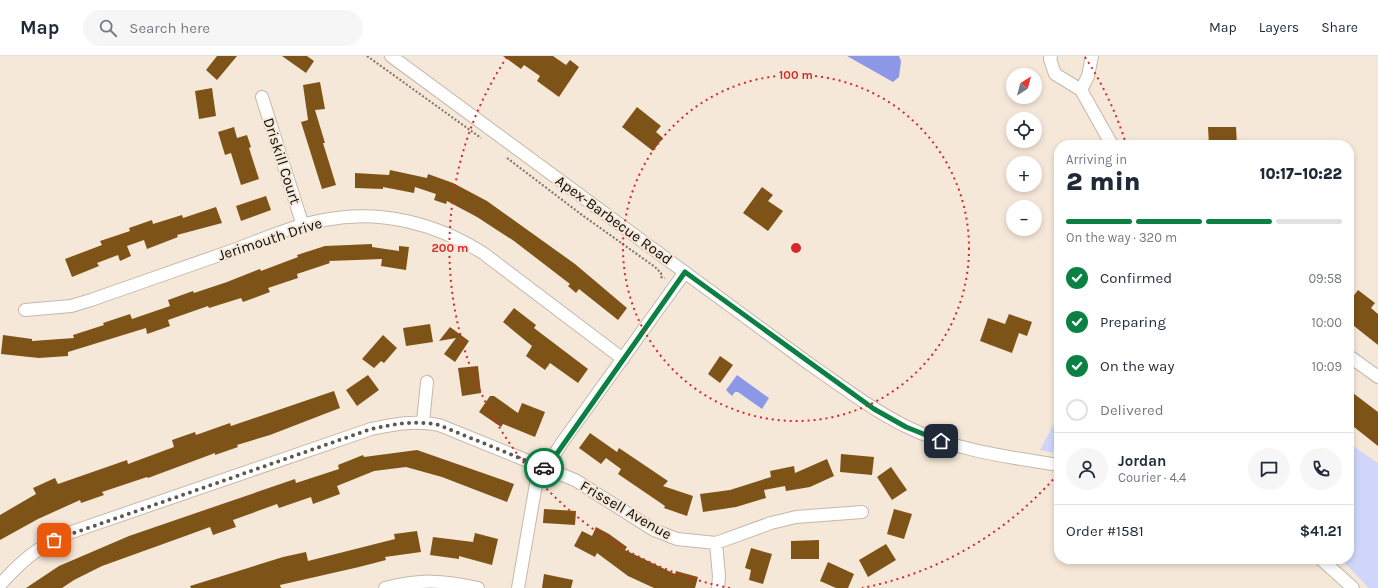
<!DOCTYPE html>
<meta charset="utf-8">
<style>
:root{--surface:#fff;--page:#f6f6f7;--text:#1f2937;--muted:#747a83;--line:#e0e1e3;--accent:#0b8043}
body{margin:0;font-family:Karla,sans-serif;background:var(--page);color:var(--text);height:100vh;display:flex;flex-direction:column;font-size:15px;white-space:nowrap}
*{box-sizing:border-box;margin:0}
p{font-size:13px;color:var(--muted)}
.icon{flex:none;width:22px;height:22px;fill:none;stroke:currentColor;stroke-width:2;stroke-linecap:round;stroke-linejoin:round}
.map{position:relative;flex:1;overflow:hidden}
.side{position:absolute;left:1054px;top:84px;width:300px;height:424px;display:flex;flex-direction:column;background:var(--surface);border-radius:16px;box-shadow:0 2px 6px #0003}
.side>*{flex:none}
.needle{width:26px;rotate:36deg}
.buttons{position:absolute;left:1006px;top:12px;display:grid;gap:8px}
.buttons a{display:grid;place-items:center;width:36px;height:36px;border-radius:50%;background:var(--surface);box-shadow:0 2px 6px #0003;font-size:20px}
.pin{position:absolute;display:grid;place-items:center;width:34px;height:34px;color:#fff;margin:-17px;border-radius:8px;box-shadow:0 2px 6px #0006}
.courier{position:absolute;display:grid;place-items:center;width:40px;height:40px;margin:-20px;border:3px solid #0b8043;border-radius:50%;background:#fff;color:#222;box-shadow:0 1px 5px #0007}
.headline em{font-style:normal;font-weight:800}
.headline div{display:flex;flex-direction:column-reverse}
.headline{display:flex;align-items:center;justify-content:space-between;height:68px;padding:0 12px}
h1{font-size:26px;font-weight:800;line-height:30px}
.bar{display:grid;grid-template-columns:repeat(4,1fr);gap:6px 4px;align-content:center;height:48px;padding:0 12px}
.bar i{height:5px;border-radius:3px;background:var(--line)}
.bar .current{background:var(--accent)}
.bar p{grid-column:span 4}
.line{display:flex;align-items:center;gap:10px;padding:0 12px;border-top:1px solid var(--line)}
.line div{flex:1}
.round{display:grid;place-items:center;flex:none;width:42px;height:42px;border-radius:21px;background:var(--page)}
ol{padding:0 12px;list-style:none}
li{display:flex;align-items:center;gap:12px;height:44px}
li p{margin-inline-start:auto}
li .icon{padding:4px;border-radius:50%;background:var(--accent);color:#fff;stroke-width:4}
li:last-child{color:var(--muted)}
li i{width:22px;height:22px;border:2px solid var(--line);border-radius:50%}
header{display:flex;align-items:center;gap:24px;box-sizing:border-box;height:56px;padding:0 20px;background:var(--surface);border-bottom:1px solid var(--line)}
header strong{font-size:19px}
nav{display:flex;gap:22px;margin-inline-start:auto;font-size:14px}
.search{width:280px;height:36px;background:var(--page);display:flex;align-items:center;gap:10px;box-sizing:border-box;padding:0 14px;border-radius:22px;color:var(--muted);font-size:15px}
.map>svg:first-child{display:block}
</style>
<header>
<strong>Map</strong>
<div class="search"><svg class="icon" aria-label="search" viewBox="0 0 24 24"><circle cx="10" cy="10" r="6"/><path d="M15 15l6 6"/></svg>Search here</div>
<nav><a>Map</a><a>Layers</a><a>Share</a></nav>
</header>
<div class="map">
<svg width="1378" height="532" viewBox="0 0 1378 532">
<rect width="100%" height="100%" fill="#f6e8d9"/>
<path fill="#cfd6fa" d="M 1059,358 L 1059,398 L 1040,394 Z
M 1349,387 L 1378,407 L 1378,532 L 1369,532 L 1341,503 L 1349,503 Z"/>
<path fill="#8c98e6" d="M 847,0 L 899,0 L 901,5 L 899,21 L 893,26 Z
M 737,319 L 769,342 L 762,353 L 738,336 L 735,336 L 732,340 L 726,334 Z"/>
<path fill="#7e5317" d="M 217,0 L 237,0 L 217,24 L 206,14 Z
M 282,0 L 307,0 L 314,5 L 306,17 Z
M 503,0 L 553,0 L 566,9 L 570,4 L 579,11 L 559,41 L 537,25 L 540,20 L 524,9 L 521,13 Z
M 320,26 L 325,53 L 315,54 L 325,87 L 323,87 L 336,129 L 322,133 L 301,66 L 308,64 L 303,29 Z
M 212,32 L 216,60 L 199,63 L 195,35 Z
M 637,51 L 661,70 L 656,76 L 663,82 L 653,95 L 622,71 Z
M 234,71 L 237,82 L 247,79 L 251,91 L 249,92 L 259,123 L 241,129 L 231,97 L 225,99 L 218,76 Z
M 1208,71 L 1236,71 L 1237,89 L 1209,89 Z
M 390,114 L 427,122 L 428,118 L 453,127 L 487,145 L 575,208 L 627,252 L 618,264 L 579,233 L 576,237 L 568,230 L 570,228 L 514,185 L 477,161 L 447,145 L 446,148 L 434,144 L 436,138 L 415,131 L 414,137 L 383,131 L 383,133 L 355,132 L 355,117 L 389,119 Z
M 762,131 L 773,139 L 768,145 L 783,155 L 768,175 L 743,157 Z
M 266,140 L 271,154 L 241,165 L 236,150 Z
M 216,151 L 222,167 L 177,179 L 178,181 L 147,193 L 144,184 L 127,190 L 131,200 L 120,205 L 118,199 L 97,207 L 99,210 L 72,221 L 65,203 L 102,189 L 100,185 L 130,175 L 129,172 L 152,164 L 153,168 L 182,159 L 183,162 Z
M 372,188 L 372,191 L 399,195 L 399,190 L 409,191 L 406,214 L 381,210 L 382,203 L 329,205 L 330,207 L 297,218 L 298,222 L 268,232 L 270,236 L 243,246 L 241,242 L 209,252 L 208,250 L 168,264 L 170,270 L 147,278 L 146,272 L 68,296 L 68,300 L 39,302 L 1,298 L 3,279 L 32,283 L 32,285 L 74,282 L 73,279 L 104,269 L 103,267 L 130,258 L 132,263 L 170,250 L 168,244 L 193,235 L 194,237 L 227,226 L 260,213 L 261,215 L 298,201 L 297,199 L 325,190 Z
M 1358,234 L 1375,247 L 1371,252 L 1378,258 L 1378,289 L 1349,266 L 1349,246 Z
M 514,252 L 536,269 L 534,272 L 588,313 L 578,327 L 550,307 L 545,314 L 526,300 L 532,290 L 503,266 Z
M 1009,258 L 1032,266 L 1027,280 L 1019,277 L 1012,297 L 980,285 L 988,262 L 1005,268 Z
M 430,268 L 433,286 L 406,290 L 403,272 Z
M 450,271 L 469,285 L 455,306 L 444,298 L 456,282 L 439,285 Z
M 383,279 L 397,292 L 384,307 L 381,305 L 374,312 L 362,303 Z
M 720,300 L 733,309 L 720,327 L 708,318 Z
M 478,310 L 481,337 L 462,340 L 458,312 Z
M 368,319 L 379,334 L 357,350 L 346,334 Z
M 1349,334 L 1378,356 L 1378,390 L 1349,367 Z
M 334,335 L 340,352 L 270,379 L 237,389 L 238,391 L 215,399 L 215,397 L 148,422 L 147,421 L 102,436 L 104,439 L 81,447 L 80,444 L 38,463 L 0,484 L 0,459 L 36,438 L 33,432 L 55,422 L 58,428 L 127,404 L 128,408 L 174,391 L 172,384 L 195,376 L 196,379 L 230,367 L 231,370 Z
M 490,340 L 494,340 L 518,357 L 522,347 L 545,356 L 535,381 L 503,368 L 501,371 L 479,356 Z
M 590,377 L 617,396 L 619,392 L 668,425 L 663,430 L 693,440 L 687,460 L 664,452 L 665,450 L 618,418 L 621,413 L 606,402 L 601,408 L 579,392 Z
M 417,394 L 514,428 L 507,446 L 442,421 L 406,411 L 374,415 L 337,430 L 340,438 L 313,448 L 311,441 L 279,452 L 277,448 L 233,464 L 236,471 L 213,479 L 210,471 L 177,483 L 102,510 L 74,524 L 62,532 L 26,532 L 59,510 L 129,480 L 295,423 L 296,427 L 339,413 L 338,409 L 363,399 L 364,401 Z
M 841,398 L 874,401 L 872,419 L 840,416 Z
M 827,403 L 834,420 L 810,431 L 786,435 L 785,430 L 764,434 L 766,442 L 736,451 L 703,456 L 700,438 L 730,434 L 771,421 L 770,415 L 794,410 L 795,417 Z
M 891,411 L 907,434 L 892,444 L 877,421 Z
M 544,453 L 576,455 L 575,469 L 543,467 Z
M 894,453 L 912,458 L 904,483 L 887,478 Z
M 596,471 L 609,478 L 627,491 L 625,494 L 675,518 L 676,515 L 698,521 L 695,532 L 654,532 L 628,520 L 597,497 L 595,501 L 574,490 L 582,475 L 592,480 Z
M 417,475 L 421,496 L 385,501 L 386,504 L 359,511 L 280,529 L 281,532 L 191,532 L 190,530 L 283,501 L 306,496 L 308,505 L 395,483 L 394,478 Z
M 475,477 L 498,483 L 492,509 L 459,500 L 459,503 L 430,499 L 433,481 L 473,486 Z
M 819,484 L 819,503 L 791,503 L 791,485 Z
M 886,488 L 896,504 L 868,521 L 859,504 Z
M 751,492 L 772,498 L 763,528 L 749,524 L 751,514 L 745,512 Z
M 828,506 L 854,518 L 848,532 L 836,532 L 820,525 Z
M 544,518 L 573,524 L 571,532 L 542,532 Z"/>
<g fill="none" stroke-linecap="round" stroke-linejoin="round">
<g stroke="#c5b8aa" stroke-width="14">
<path id="minor" d="M 391,0 L 808,307 C 840,329 871,353 905,370 C 953,394 1007,401 1059,409
M 1051,0 L 1050,3 L 1055,18 L 1081,34 L 1112,89
M 1081,34 L 1088,20 L 1092,0
M 262,41 L 303,170
M 25,254 L 71,250 L 91,244 C 136,228 182,212 228,196 C 259,185 291,170 324,164 C 380,153 435,167 483,197 L 623,303
M 1349,300 L 1378,321
M 423,366 L 427,326
M 716,487 L 719,520 L 718,532
M 1321,503 L 1353,532
M 0,529 C 20,506 38,491 66,478 L 371,373 C 395,368 415,364 439,369 L 575,424 L 654,474 L 677,483 L 716,487 L 771,467 L 796,461 L 862,456
M 385,532 C 420,523 443,524 478,532
M 518,532 L 536,428 L 561,388 L 685,216"/>
</g>
<path stroke="#7b7269" stroke-width="2" stroke-dasharray="2 2" stroke-linecap="butt" d="M 367,0 L 481,82
M 507,102 L 582,159 L 655,211 L 661,217 L 661,221 L 665,222"/>
<use href="#minor" stroke="#fff" stroke-width="12"/>
</g>
<g fill="none" stroke-linecap="round" stroke-linejoin="round">
<path stroke="#605850" stroke-width="4" stroke-dasharray="0 7.2" d="M 54,484 L 371,373 C 395,368 415,364 439,369 L 544,412"/>
<path stroke="#0b8043" stroke-width="5" d="M 544,412 L 546,413 L 685,216 L 874,353 L 906,371 L 941,385"/>
</g>
<g fill="none" stroke="#d62828" stroke-width="2" stroke-dasharray="2 4">
<circle cx="796" cy="192" r="173"/>
<path d="M1057 419A346 346 0 0 1 862 532M730 532A346 346 0 0 1 507 1M1085 1A346 346 0 0 1 1126 88"/>
</g>
<g text-anchor="middle" dominant-baseline="central" stroke-width="4" stroke-linejoin="round" paint-order="stroke">
<g font-size="15" fill="#0f0b06" stroke="#f6e8d9">
<text transform="translate(282 105) rotate(72)">Driskill Court</text>
<text transform="translate(614 164) rotate(36)">Apex-Barbecue Road</text>
<text transform="translate(270 183) rotate(-18)">Jerimouth Drive</text>
<text transform="translate(626 454) rotate(30)">Frissell Avenue</text>
</g>
</g>
<circle cx="796" cy="192" r="6" fill="#d62828" stroke="#f6e8d9" stroke-width="2"/>
<g font-size="12" text-anchor="middle" font-weight="bold" fill="#d62828" stroke="#f6e8d9" stroke-width="4" stroke-linejoin="round" paint-order="stroke">
<text x="796" y="23">100 m</text>
<text x="450" y="196">200 m</text>
</g>
</svg>
<div class="buttons">
<a><svg class="needle" viewBox="-14 -14 28 28"><path d="M0-13l5 13h-10z" fill="#e53935"/><path d="M0 13l5-13h-10z" fill="#747a83"/></svg></a>
<a><svg class="icon" aria-label="locate" viewBox="0 0 24 24"><circle cx="12" cy="12" r="6"/><path d="M12 2v4M12 18v4M2 12h4M18 12h4"/></svg></a>
<a>+</a>
<a>−</a>
</div>
<div class="pin" style="left:54px;top:484px;background:#ea580c"><svg class="icon" aria-label="bag" viewBox="0 0 24 24"><path d="M5 8h14l-1 12H6zM9 8a3 3 0 0 1 6 0"/></svg></div>
<div class="pin" style="left:941px;top:385px;background:#1f2937"><svg class="icon" aria-label="home" viewBox="0 0 24 24"><path d="M3 11l9-7 9 7M6 9v11h12V9"/></svg></div>
<div class="courier" style="left:544px;top:412px"><svg class="icon" aria-label="car" viewBox="0 0 24 24"><path d="M5 17H2v-5l4-1 3-4h7l3 4 3 1v5h-3M9 17h6M6 11h13"/><circle cx="7" cy="17" r="2"/><circle cx="17" cy="17" r="2"/></svg></div>
<section class="side">
<div class="headline"><div><h1>2 min</h1><p>Arriving in</p></div><em>10:17–10:22</em></div>
<div class="bar"><i class="current"></i><i class="current"></i><i class="current"></i><i></i><p>On the way · 320 m</p></div>
<ol>
<li><svg class="icon" aria-label="check" viewBox="0 0 24 24"><path d="M5 12l5 5 9-10"/></svg>Confirmed<p>09:58</p></li>
<li><svg class="icon" aria-label="check" viewBox="0 0 24 24"><path d="M5 12l5 5 9-10"/></svg>Preparing<p>10:00</p></li>
<li><svg class="icon" aria-label="check" viewBox="0 0 24 24"><path d="M5 12l5 5 9-10"/></svg>On the way<p>10:09</p></li>
<li><i></i>Delivered</li>
</ol>
<div class="line" style="height:72px"><a class="round"><svg class="icon" aria-label="person" viewBox="0 0 24 24"><circle cx="12" cy="8" r="4"/><path d="M4 21q1-7 8-7t8 7"/></svg></a><div><b>Jordan</b><p>Courier · 4.4</p></div><a class="round"><svg class="icon" aria-label="chat" viewBox="0 0 24 24"><path d="M4 5h16v11H9l-5 4z"/></svg></a><a class="round"><svg class="icon" aria-label="phone" viewBox="0 0 24 24"><path d="M5 4h4l2 5-3 2q2 4 5 5l2-3 5 2v4C11 20 4 13 5 4z"/></svg></a></div>
<div class="line" style="height:52px"><div>Order #1581</div><b>$41.21</b></div>
</section>
</div>
